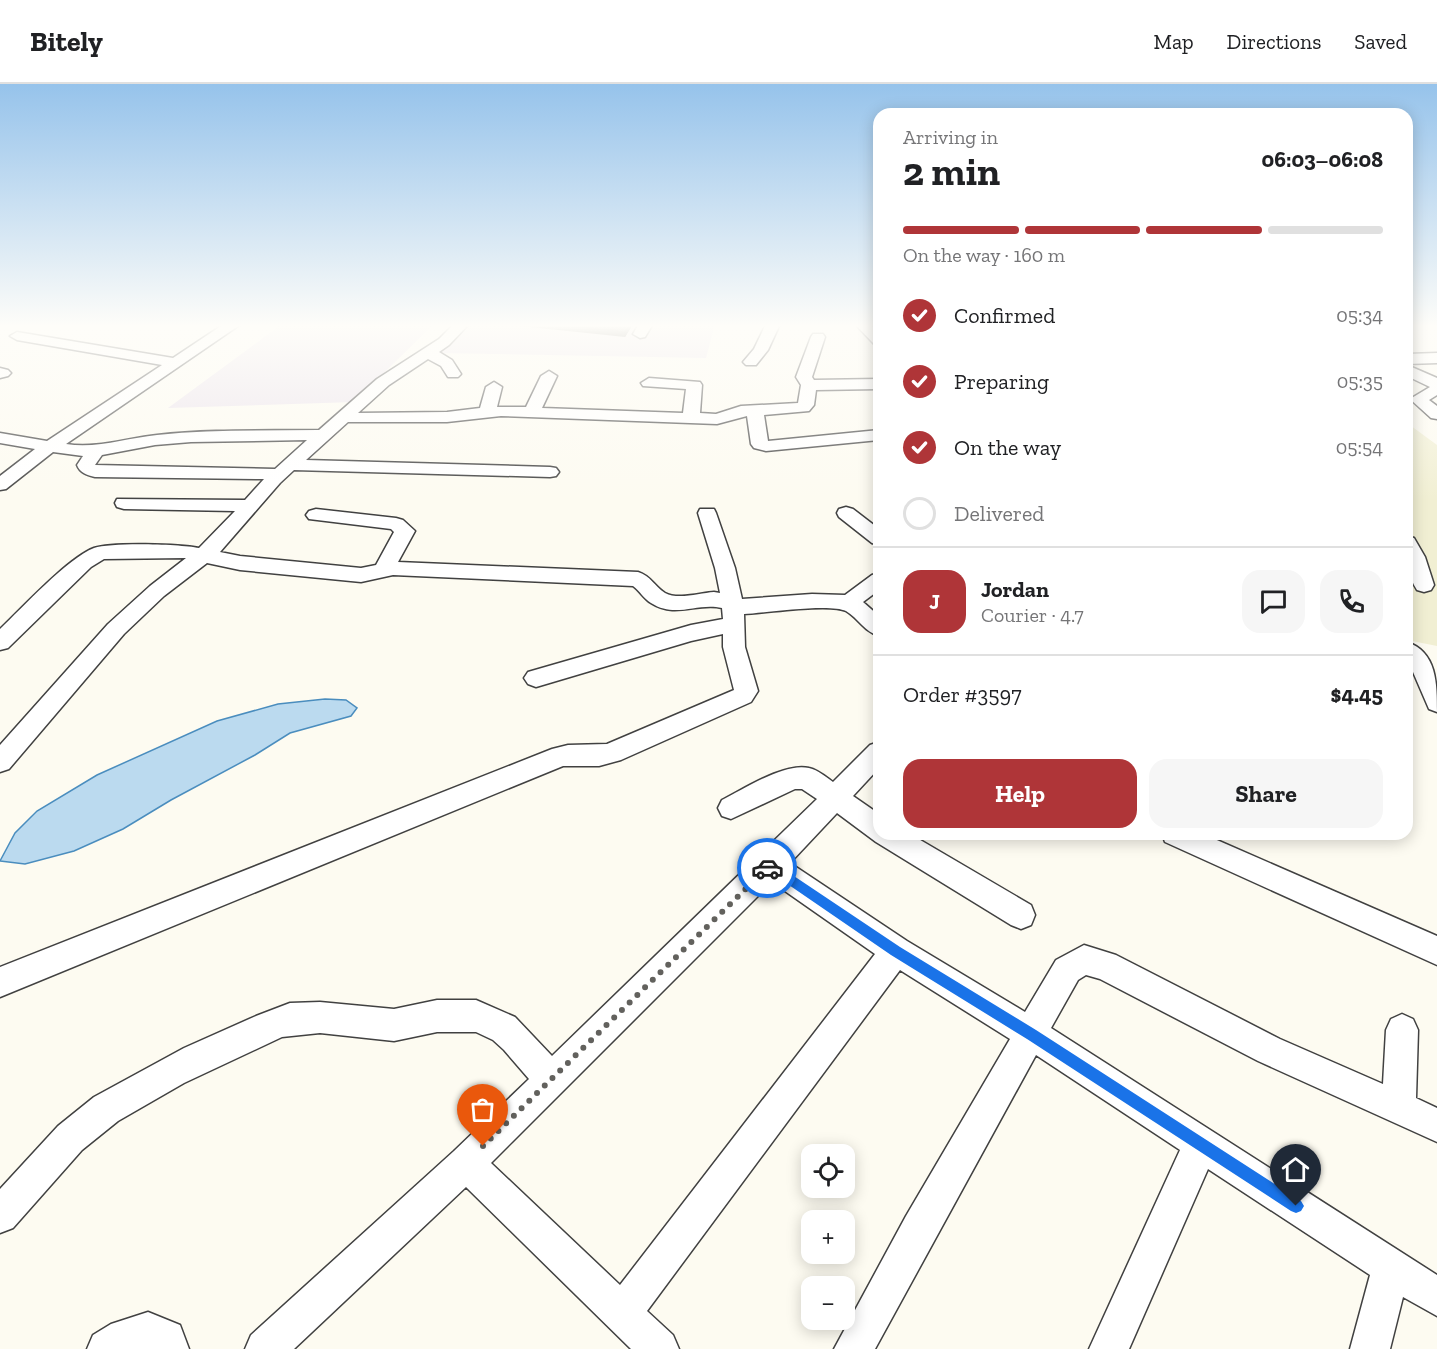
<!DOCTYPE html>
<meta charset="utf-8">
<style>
:root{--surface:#fff;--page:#f6f6f6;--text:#202124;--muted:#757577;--line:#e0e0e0;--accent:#af3538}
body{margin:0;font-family:"Zilla Slab",serif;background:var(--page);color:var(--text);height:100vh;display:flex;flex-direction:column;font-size:22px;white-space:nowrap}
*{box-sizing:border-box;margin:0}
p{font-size:20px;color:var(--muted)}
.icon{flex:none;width:33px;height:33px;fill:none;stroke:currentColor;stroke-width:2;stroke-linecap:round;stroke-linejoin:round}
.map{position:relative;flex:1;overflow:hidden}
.side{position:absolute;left:873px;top:24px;width:540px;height:732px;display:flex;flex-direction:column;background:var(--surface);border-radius:18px;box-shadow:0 3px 15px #0003}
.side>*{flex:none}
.controls{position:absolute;left:801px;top:1060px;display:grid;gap:12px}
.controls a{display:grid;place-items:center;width:54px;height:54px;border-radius:12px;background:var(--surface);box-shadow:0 3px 15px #0003;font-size:30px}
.pin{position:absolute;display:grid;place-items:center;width:51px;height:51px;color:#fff;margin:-62px -26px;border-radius:50% 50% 50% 0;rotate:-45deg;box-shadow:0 0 6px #0007}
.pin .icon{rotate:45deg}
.courier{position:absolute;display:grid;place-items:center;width:60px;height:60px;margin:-30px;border:4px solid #1a73e8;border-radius:50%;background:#fff;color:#222;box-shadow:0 2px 8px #0007}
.summary em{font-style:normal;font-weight:800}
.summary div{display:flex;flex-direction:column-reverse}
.summary{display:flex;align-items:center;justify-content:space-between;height:102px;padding:0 30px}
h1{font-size:39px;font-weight:800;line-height:45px}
.bar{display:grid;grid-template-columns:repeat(4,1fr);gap:9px 6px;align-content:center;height:72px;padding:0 30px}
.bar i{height:8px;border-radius:4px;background:var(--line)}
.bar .current{background:var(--accent)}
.bar p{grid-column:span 4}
.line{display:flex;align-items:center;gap:15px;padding:0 30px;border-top:2px solid var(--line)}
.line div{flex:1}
.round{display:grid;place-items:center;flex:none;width:63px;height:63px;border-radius:18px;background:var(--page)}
ol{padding:0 30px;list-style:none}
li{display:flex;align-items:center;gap:18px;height:66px}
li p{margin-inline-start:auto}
li .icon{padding:6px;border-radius:50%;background:var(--accent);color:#fff;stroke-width:4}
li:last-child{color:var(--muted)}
li i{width:33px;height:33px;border:3px solid var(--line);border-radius:50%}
.cta{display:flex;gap:12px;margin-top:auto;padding:12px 30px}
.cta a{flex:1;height:69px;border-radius:18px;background:var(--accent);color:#fff;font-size:24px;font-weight:800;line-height:69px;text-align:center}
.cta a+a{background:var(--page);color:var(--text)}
header{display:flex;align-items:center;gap:36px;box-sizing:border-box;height:84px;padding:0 30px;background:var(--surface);border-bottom:2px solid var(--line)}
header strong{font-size:28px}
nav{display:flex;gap:33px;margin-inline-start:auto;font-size:21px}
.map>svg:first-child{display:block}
</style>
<header>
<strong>Bitely</strong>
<nav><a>Map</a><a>Directions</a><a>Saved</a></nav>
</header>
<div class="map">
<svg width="1437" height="1265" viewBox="0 0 1437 1265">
<rect width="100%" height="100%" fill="#fdfbf1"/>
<path fill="#ebe3ec" d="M 282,240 L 434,240 L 354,318 L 168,324 Z
M 465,240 L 715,240 L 706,274 L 436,269 Z"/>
<path fill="#f1efd3" d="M 1407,339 L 1437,361 L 1437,562 L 1407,556 Z"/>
<path fill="#bbdaef" stroke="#4a8dbe" stroke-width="1.5" d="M 325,615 L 346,616 L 357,624 L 351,632 L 290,649 L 255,671 L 171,716 L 123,745 L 74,767 L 25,780 L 0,777 L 15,749 L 37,727 L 97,691 L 217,637 L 278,620 Z"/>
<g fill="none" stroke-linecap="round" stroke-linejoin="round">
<g stroke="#414141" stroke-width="3">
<path id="minor" d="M 224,240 L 241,240 L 66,360 C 97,365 126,354 157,351 C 211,345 265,347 319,346 L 377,295 L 439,255 L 454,240 L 469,240 L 449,261 L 439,268 L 452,276 L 461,290 L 458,293 L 448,293 L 441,282 L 428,275 L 389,301 L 358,329 L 447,328 L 480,324 L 486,303 L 494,298 L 502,303 L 497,323 L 526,323 L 541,292 L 549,287 L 557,292 L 542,324 L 683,329 L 686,305 L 643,302 L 641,299 L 649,294 L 700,298 L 702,301 L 700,329 L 716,330 L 741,322 L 798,319 L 801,301 L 796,293 L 811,253 L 813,250 L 823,250 L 825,253 L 812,293 L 814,296 L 879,295 L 879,305 L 816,306 L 814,321 L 809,327 L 764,331 L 768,357 L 879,346 L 879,356 L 766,367 L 754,364 L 751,360 L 747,332 L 717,340 L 501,332 L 447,338 L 348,338 L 306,376 L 550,383 L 556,384 L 559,388 L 556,392 L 550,393 L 294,386 L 280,399 L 220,468 L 240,472 L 361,484 L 376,481 L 394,448 L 391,445 L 309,435 L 306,431 L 309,427 L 316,425 L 396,434 L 403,436 L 415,447 L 398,478 L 638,488 C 651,492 654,502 665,509 C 678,516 700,509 714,508 L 720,509 L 715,484 L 698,429 L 700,425 L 714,425 L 716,429 L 735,484 L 742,515 L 812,510 L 845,511 L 872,491 L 879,489 L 879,506 L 863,518 L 879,532 L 879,552 C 865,548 858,534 846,527 C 830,519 764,529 744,530 L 745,563 L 758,607 L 751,618 L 621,676 L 599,682 L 563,682 L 0,913 L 0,883 L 552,665 L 568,661 L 607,660 L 734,606 L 723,563 L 723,550 L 691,557 L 536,603 L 528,600 L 524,594 L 528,588 L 691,541 L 723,535 L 722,524 C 697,518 676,535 651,519 C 644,515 640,507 633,502 L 393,491 L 361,498 L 240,486 L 207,479 L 164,512 L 124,550 L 9,685 L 0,688 L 0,661 L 108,540 L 150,502 L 186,474 L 104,475 L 91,483 L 8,564 L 0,566 L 0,545 C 22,524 68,474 94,464 C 111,458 180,460 199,464 L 235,427 L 124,425 L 117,423 L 115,419 L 117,415 L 245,416 L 264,395 L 95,393 C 87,391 80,389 77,381 L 83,372 L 53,368 L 6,405 L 0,406 L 0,392 L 35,365 L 0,359 L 0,349 L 47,357 L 162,281 L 17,256 L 10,252 L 17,248 L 173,274 ZM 307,356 L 275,385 L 95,381 L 102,371 L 155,361 L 191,358 Z
M 639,240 L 653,240 L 645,253 L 640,254 L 633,250 Z
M 766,240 L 780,240 L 768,266 L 756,281 L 746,281 L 743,278 L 754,265 Z
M 855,240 L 870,240 L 879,249 L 879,261 L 874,260 Z
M 1437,269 L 1437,279 L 1407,280 L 1407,270 Z
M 1407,281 L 1437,294 L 1437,311 L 1429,316 L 1437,322 L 1437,335 L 1431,334 L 1410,315 L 1430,303 L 1407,292 Z
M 0,284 L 8,286 L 11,289 L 8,292 L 0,294 Z
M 846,423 L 853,425 L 879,445 L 879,461 L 872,459 L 839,433 L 837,429 L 839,425 Z
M 1407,452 L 1414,454 L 1425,473 L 1434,501 L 1431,506 L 1424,508 L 1417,506 C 1406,489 1407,471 1407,452 Z
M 1407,558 C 1437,568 1437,600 1437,628 L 1429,625 L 1410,581 L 1407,578 Z
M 879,658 L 879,684 L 853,712 L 879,730 L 879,750 L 910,750 L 1031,821 L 1035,831 L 1031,841 L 1021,845 L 1011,841 L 876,758 L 837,729 L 790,779 L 907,857 L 1025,928 L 1056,876 L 1084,861 L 1116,871 L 1280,955 L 1383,1000 L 1386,946 L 1391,935 L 1402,930 L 1413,935 L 1418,946 L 1416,1014 L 1437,1024 L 1437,1058 L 1258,977 L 1100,895 L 1086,891 L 1078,896 L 1051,944 L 1437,1191 L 1437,1232 L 1403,1213 L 1390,1265 L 1350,1265 L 1370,1191 L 1208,1085 L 1129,1265 L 1089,1265 L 1180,1066 L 1036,971 L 875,1265 L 834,1265 L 906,1132 L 1010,955 L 900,886 L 647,1227 L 673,1251 L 679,1265 L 631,1265 L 466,1103 L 294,1265 L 245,1265 L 251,1251 L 454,1067 L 529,995 L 504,966 L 493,956 L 476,948 L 437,948 L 394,957 L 320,949 L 282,953 L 184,999 L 118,1037 L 82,1066 L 13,1144 L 0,1149 L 0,1105 L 58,1042 L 94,1013 L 184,964 L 256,932 L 290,919 L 320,918 L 394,925 L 437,916 L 476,916 L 515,933 L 552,972 L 817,715 L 802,705 L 795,705 L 731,735 L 722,732 L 718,724 L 722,716 C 744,705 785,678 809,684 C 818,686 826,693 833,698 L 870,661 ZM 772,798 L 875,870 L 620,1201 L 491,1079 Z
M 1162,750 L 1203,750 L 1437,852 L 1437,881 L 1165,758 Z
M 148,1228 L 180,1241 L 189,1265 L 87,1265 L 93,1251 L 111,1240 Z"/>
</g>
<use href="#minor" fill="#fff" fill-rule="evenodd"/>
</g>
<path fill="#494541" d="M 519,240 L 633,240 L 625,253 L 520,242 Z"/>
<path fill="#3c3835" d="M 630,240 L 633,240 L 625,253 L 625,248 Z"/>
<path fill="#55504c" stroke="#3c3835" stroke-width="1.5" d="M 552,240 L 630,240 L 625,248 Z"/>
<linearGradient id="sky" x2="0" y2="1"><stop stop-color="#96c3eb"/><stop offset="0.58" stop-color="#fefdf9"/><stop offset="1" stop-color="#fefdf9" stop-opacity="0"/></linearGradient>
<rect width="1437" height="417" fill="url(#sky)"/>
<path fill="#1a73e8" d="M 770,776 L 900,863 L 1036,946 L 1301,1117 L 1304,1122 L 1301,1127 L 1296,1129 L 1291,1127 L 1027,955 L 891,871 L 770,788 L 763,787 L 763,780 Z"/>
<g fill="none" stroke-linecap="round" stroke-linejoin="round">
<path stroke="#62615d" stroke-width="6" stroke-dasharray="0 10.8" d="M 483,1062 L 767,784"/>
</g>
</svg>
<div class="controls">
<a><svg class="icon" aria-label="locate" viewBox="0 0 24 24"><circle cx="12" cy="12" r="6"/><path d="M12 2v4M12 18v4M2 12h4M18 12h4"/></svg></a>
<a>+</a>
<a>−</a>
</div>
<div class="pin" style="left:483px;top:1062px;background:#ea580c"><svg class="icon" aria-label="bag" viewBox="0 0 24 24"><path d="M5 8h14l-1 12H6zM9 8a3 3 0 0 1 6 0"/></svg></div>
<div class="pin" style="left:1296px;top:1122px;background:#1f2937"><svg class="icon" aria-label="home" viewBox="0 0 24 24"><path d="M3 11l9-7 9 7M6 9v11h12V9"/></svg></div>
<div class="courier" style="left:767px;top:784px"><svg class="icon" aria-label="car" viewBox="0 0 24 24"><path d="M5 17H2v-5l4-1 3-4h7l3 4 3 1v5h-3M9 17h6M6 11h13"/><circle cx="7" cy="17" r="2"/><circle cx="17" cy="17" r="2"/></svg></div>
<section class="side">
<div class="summary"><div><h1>2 min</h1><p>Arriving in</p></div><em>06:03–06:08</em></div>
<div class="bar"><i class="current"></i><i class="current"></i><i class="current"></i><i></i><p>On the way · 160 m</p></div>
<ol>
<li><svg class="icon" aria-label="check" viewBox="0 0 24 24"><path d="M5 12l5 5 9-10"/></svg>Confirmed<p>05:34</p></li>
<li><svg class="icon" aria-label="check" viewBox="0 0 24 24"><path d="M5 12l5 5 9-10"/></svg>Preparing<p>05:35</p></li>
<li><svg class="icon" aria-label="check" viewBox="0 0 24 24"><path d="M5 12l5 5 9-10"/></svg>On the way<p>05:54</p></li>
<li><i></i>Delivered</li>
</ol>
<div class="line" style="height:108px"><b class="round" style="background:var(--accent);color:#fff">J</b><div><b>Jordan</b><p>Courier · 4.7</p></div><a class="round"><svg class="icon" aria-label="chat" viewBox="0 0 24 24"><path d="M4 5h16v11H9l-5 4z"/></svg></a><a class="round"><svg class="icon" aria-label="phone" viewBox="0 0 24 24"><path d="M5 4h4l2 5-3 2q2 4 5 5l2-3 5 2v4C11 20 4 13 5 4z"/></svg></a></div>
<div class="line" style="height:78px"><div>Order #3597</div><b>$4.45</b></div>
<div class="cta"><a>Help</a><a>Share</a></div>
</section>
</div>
